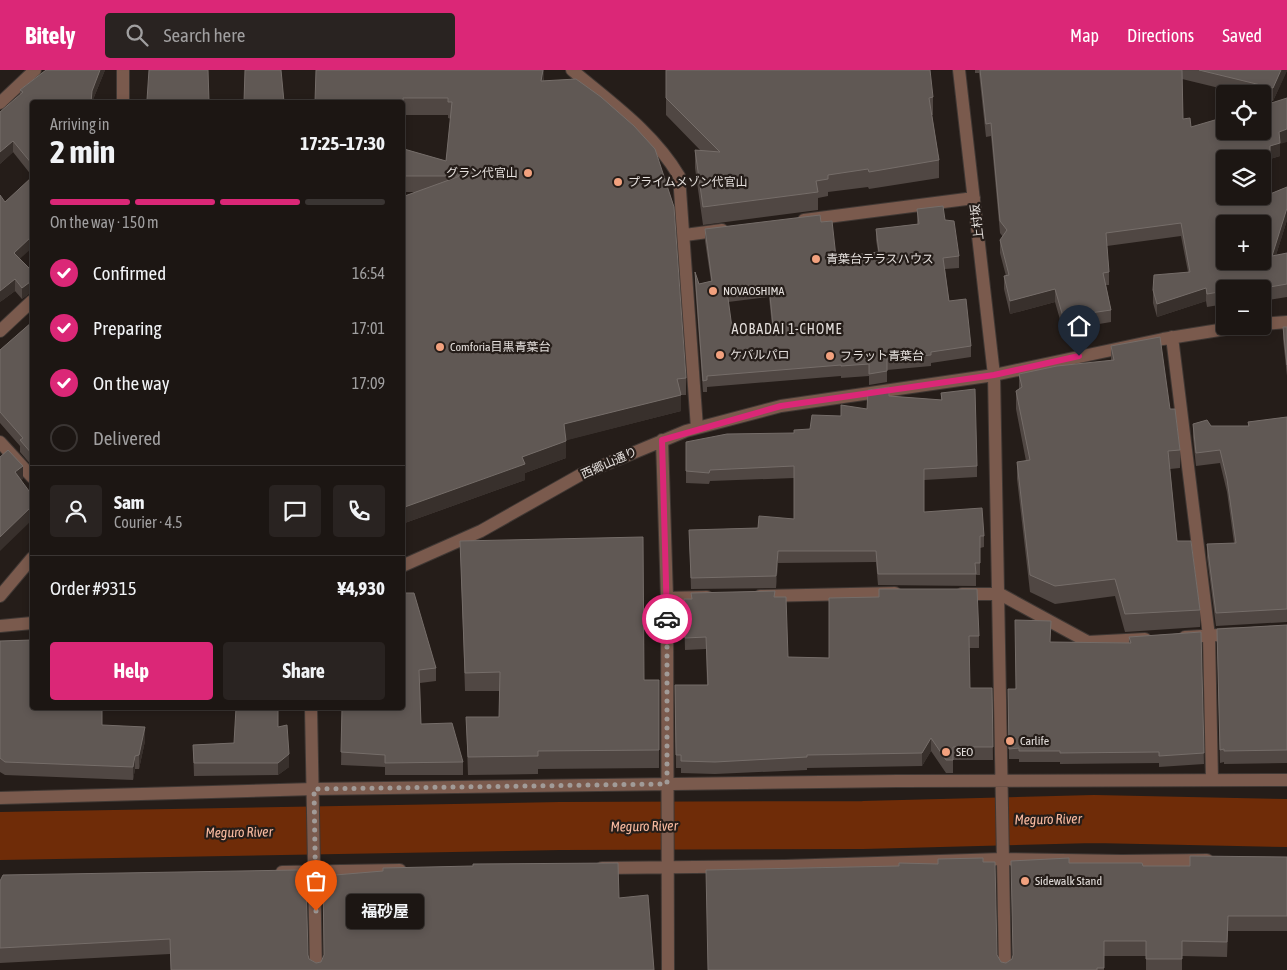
<!DOCTYPE html>
<meta charset="utf-8">
<style>
:root{--surface:#1c1613;--page:#292321;--text:#f1f3f6;--muted:#a09fa0;--line:#3a3533;--accent:#db2777}
body{margin:0;font-family:"Asap Condensed","Noto Sans JP",sans-serif;background:var(--page);color:var(--text);height:100vh;display:flex;flex-direction:column;font-size:19px;white-space:nowrap}
*{box-sizing:border-box;margin:0}
p{font-size:16px;color:var(--muted)}
.icon{flex:none;width:28px;height:28px;fill:none;stroke:currentColor;stroke-width:2;stroke-linecap:round;stroke-linejoin:round}
.map{position:relative;flex:1;overflow:hidden}
.side{position:absolute;left:30px;top:30px;width:375px;height:610px;display:flex;flex-direction:column;background:var(--surface);border-radius:5px;box-shadow:0 2px 8px #0003,0 0 0 1px var(--line)}
.side>*{flex:none}
.fabs{position:absolute;left:1216px;top:15px;display:grid;gap:10px}
.fabs a{display:grid;place-items:center;width:55px;height:55px;border-radius:5px;background:var(--surface);box-shadow:0 2px 8px #0003,0 0 0 1px var(--line);font-size:25px}
.pin{position:absolute;display:grid;place-items:center;width:42px;height:42px;color:#fff;margin:-51px -21px;border-radius:50% 50% 50% 0;rotate:-45deg;box-shadow:0 0 5px #0007}
.pin .icon{rotate:45deg}
.courier{position:absolute;display:grid;place-items:center;width:50px;height:50px;margin:-25px;border:4px solid #db2777;border-radius:50%;background:#fff;color:#222;box-shadow:0 1px 6px #0007}
.bubble{position:absolute;height:35px;border-radius:5px;background:var(--surface);box-shadow:0 2px 8px #0003,0 0 0 1px var(--line);font-size:16px;font-weight:700;line-height:35px;text-align:center}
.head em{font-style:normal;font-weight:700}
.head div{display:flex;flex-direction:column-reverse}
.head{display:flex;align-items:center;justify-content:space-between;height:85px;padding:0 20px}
h1{font-size:32px;font-weight:700;line-height:38px}
.bar{display:grid;grid-template-columns:repeat(4,1fr);gap:8px 5px;align-content:center;height:60px;padding:0 20px}
.bar i{height:6px;border-radius:4px;background:var(--line)}
.bar .active{background:var(--accent)}
.bar p{grid-column:span 4}
.line{display:flex;align-items:center;gap:12px;padding:0 20px;border-top:1px solid var(--line)}
.line div{flex:1}
.round{display:grid;place-items:center;flex:none;width:52px;height:52px;border-radius:5px;background:var(--page)}
ol{padding:0 20px;list-style:none}
li{display:flex;align-items:center;gap:15px;height:55px}
li p{margin-inline-start:auto}
li .icon{padding:5px;border-radius:50%;background:var(--accent);color:#fff;stroke-width:4}
li:last-child{color:var(--muted)}
li i{width:28px;height:28px;border:2px solid var(--line);border-radius:50%}
.action{display:flex;gap:10px;margin-top:auto;padding:10px 20px}
.action a{flex:1;height:58px;border-radius:5px;background:var(--accent);color:#fff;font-size:20px;font-weight:700;line-height:58px;text-align:center}
.action a+a{background:var(--page);color:var(--text)}
header{display:flex;align-items:center;gap:30px;box-sizing:border-box;height:70px;padding:0 25px;background:var(--accent);color:#fff}
header strong{font-size:24px}
nav{display:flex;gap:28px;margin-inline-start:auto;font-size:18px}
.search{width:350px;height:45px;background:var(--page);display:flex;align-items:center;gap:12px;box-sizing:border-box;padding:0 18px;border-radius:5px;color:var(--muted);font-size:19px}
.map>svg:first-child{display:block}
</style>
<header>
<strong>Bitely</strong>
<div class="search"><svg class="icon" aria-label="search" viewBox="0 0 24 24"><circle cx="10" cy="10" r="6"/><path d="M15 15l6 6"/></svg>Search here</div>
<nav><a>Map</a><a>Directions</a><a>Saved</a></nav>
</header>
<div class="map">
<svg width="1287" height="900" viewBox="0 0 1287 900">
<rect width="100%" height="100%" fill="#251d19"/>
<g fill="none" stroke-linecap="round" stroke-linejoin="round">
<path stroke="#6f2c08" stroke-width="48" d="M 0,766 L 560,756 L 863,755 L 1094,749 L 1287,753"/>
<g stroke="#403834" stroke-width="14">
<path id="minor" d="M 572,0 C 611,33 653,62 679,106 L 697,358
M 959,0 L 994,305 L 1005,900
M 0,33 L 35,0
M 804,150 L 974,128
M 685,165 L 722,160
M 1262,254 L 1287,252
M 0,261 L 32,231
M 1172,267 L 1209,566 L 1212,710
M 662,370 L 667,528 L 668,900
M 0,372 L 32,407
M 402,496 L 481,461 L 580,405 L 686,361 L 781,336 L 994,305 L 1163,269 L 1244,256
M 962,524 L 1000,524 L 1088,572 L 1145,569
M 760,526 L 895,523
M 667,528 L 707,527
M 0,556 L 32,553
M 1185,567 L 1235,564
M 311,638 L 316,900
M 0,728 L 314,719 L 897,711 L 1287,710
M 602,798 L 784,796 L 1002,789 L 1122,791 L 1207,790
M 282,802 L 400,800"/>
</g>
<g stroke="#403834" stroke-width="14">
<path id="tertiary" d="M 123,0 L 123,32
M 0,526 L 32,488"/>
</g>
<use href="#minor" stroke="#7a5a4d" stroke-width="12"/>
<use href="#tertiary" stroke="#7a5a4d" stroke-width="12"/>
</g>
<path fill="#504743" fill-rule="evenodd" d="M 46,0 L 105,0 L 92,32 L 32,32 L 32,106 L 13,82 L 0,94 L 20,24 L 20,20 Z
M 316,0 L 544,0 L 544,11 L 686,308 L 686,325 L 681,325 L 681,341 L 566,370 L 566,388 L 525,403 L 525,410 L 402,454 L 402,127 L 415,122 L 402,122 L 402,32 ZM 403,45 L 448,45 L 448,48 L 451,49 L 446,91 L 404,79 Z
M 666,0 L 933,27 L 933,45 L 932,45 L 939,90 L 939,108 L 869,119 L 868,117 L 828,122 L 828,126 L 818,128 L 818,140 L 703,155 L 695,98 L 695,80 L 701,81 L 666,45 Z
M 975,0 L 1287,0 L 1273,31 L 1262,28 L 1262,24 L 1244,24 L 1182,9 L 1183,49 L 1191,57 L 1280,74 L 1280,86 L 1270,89 L 1270,124 L 1287,117 L 1287,150 L 1276,185 L 1287,183 L 1287,227 L 1262,231 L 1262,219 L 1225,219 L 1225,234 L 1207,237 L 1206,231 L 1157,247 L 1153,233 L 1153,220 L 1188,202 L 1181,166 L 1107,176 L 1109,202 L 1109,215 L 1106,215 L 1111,240 L 1111,252 L 1063,260 L 1055,232 L 1010,244 L 1004,219 L 1004,206 L 1006,206 L 1000,183 L 1000,170 L 1003,167 L 1000,163 L 991,66 L 986,67 L 979,3 L 975,3 Z
M 917,139 L 945,150 L 959,186 L 959,198 L 945,199 L 949,231 L 971,276 L 971,287 L 931,293 L 931,296 L 887,300 L 887,312 L 869,315 L 869,306 L 841,308 L 841,306 L 707,317 L 707,322 L 703,322 L 695,214 L 695,202 L 699,214 L 711,211 L 705,171 L 705,159 L 821,152 L 836,187 L 878,182 L 876,170 L 876,159 L 917,154 ZM 769,227 L 772,256 L 733,265 L 728,232 Z
M 20,189 L 32,201 L 32,223 L 30,223 L 22,229 L 15,221 L 0,232 Z
M 32,252 L 32,396 L 20,382 L 20,376 L 0,353 L 0,280 Z
M 1283,257 L 1287,257 L 1287,306 L 1283,269 Z
M 1111,276 L 1170,339 L 1180,380 L 1180,398 L 1170,399 L 1177,471 L 1200,540 L 1200,557 L 1125,562 L 1115,526 L 1055,534 L 1030,522 L 1017,409 L 1017,392 L 1026,391 L 1016,339 L 1016,321 L 1019,319 L 1019,304 L 1111,291 Z
M 941,323 L 977,396 L 977,407 L 924,410 L 924,442 L 984,466 L 984,477 L 980,478 L 980,505 L 976,505 L 976,516 L 878,515 L 876,492 L 778,493 L 776,518 L 691,519 L 689,460 L 758,458 L 794,449 L 794,408 L 710,411 L 709,414 L 686,413 L 686,372 L 794,363 L 810,359 L 841,346 L 867,339 L 889,326 L 941,330 Z
M 1287,347 L 1287,552 L 1216,556 L 1207,487 L 1207,474 L 1234,473 L 1227,422 L 1220,393 L 1196,396 L 1193,367 L 1193,354 L 1211,356 L 1248,356 L 1248,352 Z
M 460,471 L 644,610 L 659,610 L 659,698 L 538,699 L 538,704 L 468,705 L 466,647 L 499,647 L 500,621 L 465,621 Z
M 32,515 L 32,530 L 30,530 L 30,518 Z
M 879,519 L 979,566 L 979,578 L 969,578 L 970,618 L 992,618 L 993,690 L 953,690 L 953,703 L 946,703 L 931,681 L 922,696 L 807,698 L 807,700 L 715,704 L 681,703 L 681,698 L 676,698 L 675,615 L 707,615 L 706,579 L 685,580 L 684,542 L 775,527 L 788,587 L 829,588 L 879,527 Z
M 402,523 L 436,598 L 436,611 L 420,613 L 421,654 L 463,692 L 463,705 L 385,705 L 385,697 L 341,695 L 342,638 Z
M 1287,555 L 1287,693 L 1224,694 L 1224,692 L 1220,693 L 1217,559 Z
M 1201,562 L 1204,694 L 1159,697 L 1159,693 L 1060,694 L 1060,692 L 1019,692 L 1019,689 L 1009,689 L 1008,619 L 1015,619 L 1051,572 L 1129,573 L 1129,567 Z
M 0,571 L 32,638 L 102,655 L 145,671 L 139,699 L 135,699 L 133,710 L 5,705 L 0,702 Z
M 278,657 L 289,697 L 278,705 L 194,706 L 193,675 L 234,673 Z
M 1287,787 L 1287,861 L 1228,861 L 1227,887 L 1182,886 L 1182,900 L 1146,900 L 1146,886 L 1104,886 L 1104,900 L 708,900 L 899,796 L 983,792 L 997,885 L 1001,892 L 1006,893 L 1012,889 L 1069,793 L 1143,796 L 1190,796 Z
M 298,808 L 308,885 L 309,889 L 316,893 L 619,828 L 654,900 L 171,900 L 170,884 L 0,893 L 0,811 Z"/>
<path fill="#38302c" d="M 100,0 L 105,0 L 92,32 L 91,32 L 92,21 Z
M 543,0 L 544,0 L 544,7 L 541,28 L 541,11 Z
M 1281,0 L 1287,0 L 1287,1 L 1273,31 L 1273,18 Z
M 1287,59 L 1287,72 L 1280,74 L 1280,86 L 1270,89 L 1270,76 L 1279,62 Z
M 13,71 L 13,82 L 0,94 L 0,82 Z
M 1287,138 L 1287,150 L 1272,198 L 1272,186 Z
M 32,166 L 32,178 L 14,194 L 14,183 Z
M 15,209 L 15,221 L 0,232 L 0,221 Z
M 30,212 L 30,223 L 22,229 L 22,218 Z
M 1206,218 L 1206,231 L 1157,247 L 1157,234 Z
M 1055,219 L 1055,232 L 1010,244 L 1010,231 Z
M 681,325 L 681,341 L 564,371 L 564,354 Z
M 566,371 L 566,388 L 525,403 L 525,410 L 402,454 L 402,438 L 522,387 Z
M 23,396 L 23,409 L 15,415 L 15,402 Z
M 32,436 L 32,450 L 0,481 L 0,467 Z
M 778,481 L 778,493 L 776,518 L 776,506 Z
M 145,657 L 145,671 L 139,699 L 139,685 Z
M 931,668 L 931,681 L 922,696 L 922,683 Z
M 289,684 L 289,697 L 278,705 L 278,693 Z
M 135,686 L 135,699 L 133,710 L 133,697 Z"/>
<path fill="#605854" stroke="#756d69" fill-rule="evenodd" d="M 46,0 L 100,0 L 92,21 L 91,32 L 32,32 L 32,94 L 13,71 L 0,82 L 0,42 L 23,22 L 20,20 Z
M 149,0 L 208,0 L 209,32 L 149,32 L 147,30 Z
M 245,0 L 281,0 L 284,32 L 244,32 Z
M 316,0 L 543,0 L 541,11 L 576,9 L 601,27 L 634,56 L 655,79 L 674,137 L 686,308 L 677,309 L 681,325 L 564,354 L 566,371 L 522,387 L 525,394 L 402,438 L 402,127 L 460,106 L 402,106 L 402,32 L 315,32 ZM 403,28 L 448,28 L 448,32 L 452,32 L 446,91 L 404,79 Z
M 666,0 L 930,0 L 933,27 L 929,28 L 939,90 L 869,102 L 868,99 L 828,105 L 828,109 L 816,111 L 818,122 L 703,137 L 695,80 L 720,82 L 666,28 Z
M 980,0 L 1182,0 L 1183,49 L 1190,48 L 1191,57 L 1225,47 L 1225,61 L 1262,61 L 1262,36 L 1287,28 L 1287,59 L 1279,62 L 1280,73 L 1270,76 L 1270,124 L 1287,117 L 1287,138 L 1272,186 L 1287,183 L 1287,214 L 1258,219 L 1225,219 L 1225,221 L 1207,224 L 1206,218 L 1157,234 L 1153,220 L 1154,205 L 1190,202 L 1181,153 L 1106,163 L 1109,202 L 1103,203 L 1111,240 L 1063,247 L 1055,219 L 1010,231 L 1004,206 L 1009,205 L 1000,170 L 1007,160 L 1000,151 L 991,53 L 986,54 ZM 1225,89 L 1262,89 L 1262,126 L 1225,126 ZM 1225,154 L 1262,154 L 1262,191 L 1225,191 Z
M 1199,0 L 1281,0 L 1273,18 Z
M 32,107 L 32,166 L 14,183 L 32,201 L 32,212 L 30,212 L 22,218 L 15,209 L 0,221 L 0,125 L 5,132 Z
M 943,136 L 945,150 L 954,151 L 959,186 L 943,188 L 949,231 L 966,229 L 971,276 L 931,282 L 931,285 L 887,289 L 887,301 L 869,304 L 869,294 L 841,296 L 841,295 L 707,306 L 707,310 L 703,311 L 695,202 L 699,214 L 712,211 L 705,159 L 820,145 L 821,152 L 832,151 L 836,187 L 879,182 L 876,159 L 919,154 L 917,139 ZM 769,216 L 773,256 L 733,265 L 727,221 Z
M 32,252 L 32,384 L 20,370 L 23,368 L 0,342 L 0,280 Z
M 1283,257 L 1287,257 L 1287,295 Z
M 1160,267 L 1170,339 L 1175,339 L 1180,380 L 1168,381 L 1177,471 L 1191,471 L 1200,540 L 1125,544 L 1115,509 L 1055,516 L 1030,505 L 1017,392 L 1030,390 L 1016,321 L 1022,317 L 1019,304 L 1057,296 L 1114,290 L 1111,276 Z
M 889,317 L 889,326 L 942,330 L 941,323 L 975,319 L 977,396 L 924,399 L 924,442 L 982,438 L 984,466 L 980,466 L 980,493 L 975,493 L 976,504 L 878,504 L 876,481 L 778,481 L 776,506 L 691,508 L 689,460 L 758,458 L 759,446 L 794,449 L 794,396 L 710,400 L 709,403 L 686,401 L 686,372 L 727,364 L 794,363 L 794,360 L 810,359 L 812,345 L 841,346 L 841,335 L 867,339 L 868,320 Z
M 1287,347 L 1287,539 L 1216,543 L 1207,474 L 1236,473 L 1227,409 L 1220,380 L 1196,383 L 1193,354 L 1207,350 L 1211,356 L 1249,356 L 1248,352 Z
M 8,380 L 23,396 L 15,402 L 32,425 L 32,436 L 0,467 L 0,387 Z
M 643,467 L 644,610 L 659,610 L 659,680 L 538,681 L 538,686 L 468,687 L 466,647 L 499,647 L 500,602 L 465,603 L 460,471 Z
M 879,519 L 977,519 L 979,566 L 969,566 L 970,618 L 992,618 L 993,677 L 953,677 L 953,690 L 946,690 L 931,668 L 922,683 L 807,685 L 807,687 L 715,692 L 681,691 L 681,685 L 676,685 L 675,615 L 708,615 L 706,567 L 685,568 L 684,529 L 692,529 L 691,523 L 775,521 L 774,527 L 786,527 L 788,587 L 829,588 L 829,528 L 879,527 Z
M 402,523 L 414,523 L 436,598 L 419,600 L 421,654 L 452,653 L 463,692 L 385,693 L 385,685 L 341,682 L 342,638 L 402,638 Z
M 1015,550 L 1051,551 L 1050,572 L 1131,573 L 1129,567 L 1201,562 L 1204,683 L 1159,686 L 1159,682 L 1060,683 L 1060,681 L 1019,681 L 1019,678 L 1009,679 L 1008,619 L 1016,619 Z
M 1287,555 L 1287,680 L 1224,681 L 1224,679 L 1220,680 L 1217,559 Z
M 32,570 L 32,638 L 102,638 L 102,655 L 145,657 L 139,685 L 135,686 L 133,697 L 5,692 L 0,688 L 0,571 Z
M 236,638 L 278,638 L 278,657 L 287,655 L 289,684 L 278,693 L 194,693 L 193,675 L 234,673 Z
M 1190,786 L 1287,787 L 1287,846 L 1228,846 L 1227,872 L 1182,871 L 1182,889 L 1146,889 L 1146,871 L 1104,871 L 1104,898 L 1097,898 L 1097,900 L 708,900 L 706,800 L 899,796 L 899,793 L 938,794 L 938,789 L 983,788 L 983,792 L 995,792 L 997,885 L 1001,892 L 1006,893 L 1012,889 L 1013,885 L 1011,791 L 1069,788 L 1069,793 L 1142,793 L 1143,796 L 1190,796 Z
M 618,793 L 619,828 L 648,825 L 654,900 L 171,900 L 170,869 L 0,878 L 0,811 L 3,805 L 298,800 L 298,808 L 306,808 L 308,885 L 309,889 L 316,893 L 321,892 L 324,885 L 323,806 L 383,801 L 383,798 L 473,796 L 473,794 Z"/>
<g fill="none" stroke-linecap="round" stroke-linejoin="round">
<path stroke="#a19b98" stroke-width="5" stroke-dasharray="0 9" d="M 316,841 L 314,719 L 667,714 L 667,549"/>
<path stroke="#db2777" stroke-width="6" d="M 667,549 L 662,370 L 781,336 L 994,305 L 1079,286"/>
</g>
<g fill="#f2a17e" stroke="#251d19" stroke-width="2">
<circle cx="528" cy="103" r="5"/>
<circle cx="618" cy="112" r="5"/>
<circle cx="816" cy="189" r="5"/>
<circle cx="713" cy="221" r="5"/>
<circle cx="440" cy="277" r="5"/>
<circle cx="720" cy="285" r="5"/>
<circle cx="830" cy="286" r="5"/>
<circle cx="1010" cy="671" r="5"/>
<circle cx="946" cy="682" r="5"/>
<circle cx="1025" cy="811" r="5"/>
</g>
<g text-anchor="middle" dominant-baseline="central" stroke-width="4.5" stroke-linejoin="round" paint-order="stroke">
<g font-size="12" fill="#e4dfdc" stroke="#251d19" text-anchor="start">
<text x="518" y="103" text-anchor="end">グラン代官山</text>
<text x="628" y="112">プライムメゾン代官山</text>
<text x="826" y="189">青葉台テラスハウス</text>
<text x="723" y="221">NOVAOSHIMA</text>
<text x="450" y="277">Comforia目黒青葉台</text>
<text x="730" y="285">ケバルパロ</text>
<text x="840" y="286">フラット青葉台</text>
<text x="1020" y="671">Carlife</text>
<text x="956" y="682">SEO</text>
<text x="1035" y="811">Sidewalk Stand</text>
</g>
<g font-size="12" fill="#e4dfdc" stroke="#251d19">
<text transform="translate(977 152) rotate(-97)">上村坂</text>
<text transform="translate(609 393) rotate(-24)">西郷山通り</text>
</g>
<g font-size="14" letter-spacing="1" fill="#e4dfdc" stroke="#251d19">
<text x="787" y="259">AOBADAI 1-CHOME</text>
</g>
<g font-size="14" font-style="italic" fill="#f8baa0" stroke="#251d19">
<text transform="translate(1048 749) rotate(-1)">Meguro River</text>
<text transform="translate(644 756) rotate(-1)">Meguro River</text>
<text transform="translate(239 762) rotate(-1)">Meguro River</text>
</g>
</g>
</svg>
<div class="fabs">
<a><svg class="icon" aria-label="locate" viewBox="0 0 24 24"><circle cx="12" cy="12" r="6"/><path d="M12 2v4M12 18v4M2 12h4M18 12h4"/></svg></a>
<a><svg class="icon" aria-label="layers" viewBox="0 0 24 24"><path d="M12 4l9 5-9 5-9-5zM3 14l9 5 9-5"/></svg></a>
<a>+</a>
<a>−</a>
</div>
<div class="pin" style="left:316px;top:841px;background:#ea580c"><svg class="icon" aria-label="bag" viewBox="0 0 24 24"><path d="M5 8h14l-1 12H6zM9 8a3 3 0 0 1 6 0"/></svg></div>
<div class="pin" style="left:1079px;top:286px;background:#1f2937"><svg class="icon" aria-label="home" viewBox="0 0 24 24"><path d="M3 11l9-7 9 7M6 9v11h12V9"/></svg></div>
<div class="courier" style="left:667px;top:549px"><svg class="icon" aria-label="car" viewBox="0 0 24 24"><path d="M5 17H2v-5l4-1 3-4h7l3 4 3 1v5h-3M9 17h6M6 11h13"/><circle cx="7" cy="17" r="2"/><circle cx="17" cy="17" r="2"/></svg></div>
<div class="bubble" style="left:346px;top:824px;width:78px">福砂屋</div>
<section class="side">
<div class="head"><div><h1>2 min</h1><p>Arriving in</p></div><em>17:25–17:30</em></div>
<div class="bar"><i class="active"></i><i class="active"></i><i class="active"></i><i></i><p>On the way · 150 m</p></div>
<ol>
<li><svg class="icon" aria-label="check" viewBox="0 0 24 24"><path d="M5 12l5 5 9-10"/></svg>Confirmed<p>16:54</p></li>
<li><svg class="icon" aria-label="check" viewBox="0 0 24 24"><path d="M5 12l5 5 9-10"/></svg>Preparing<p>17:01</p></li>
<li><svg class="icon" aria-label="check" viewBox="0 0 24 24"><path d="M5 12l5 5 9-10"/></svg>On the way<p>17:09</p></li>
<li><i></i>Delivered</li>
</ol>
<div class="line" style="height:90px"><a class="round"><svg class="icon" aria-label="person" viewBox="0 0 24 24"><circle cx="12" cy="8" r="4"/><path d="M4 21q1-7 8-7t8 7"/></svg></a><div><b>Sam</b><p>Courier · 4.5</p></div><a class="round"><svg class="icon" aria-label="chat" viewBox="0 0 24 24"><path d="M4 5h16v11H9l-5 4z"/></svg></a><a class="round"><svg class="icon" aria-label="phone" viewBox="0 0 24 24"><path d="M5 4h4l2 5-3 2q2 4 5 5l2-3 5 2v4C11 20 4 13 5 4z"/></svg></a></div>
<div class="line" style="height:65px"><div>Order #9315</div><b>¥4,930</b></div>
<div class="action"><a>Help</a><a>Share</a></div>
</section>
</div>
